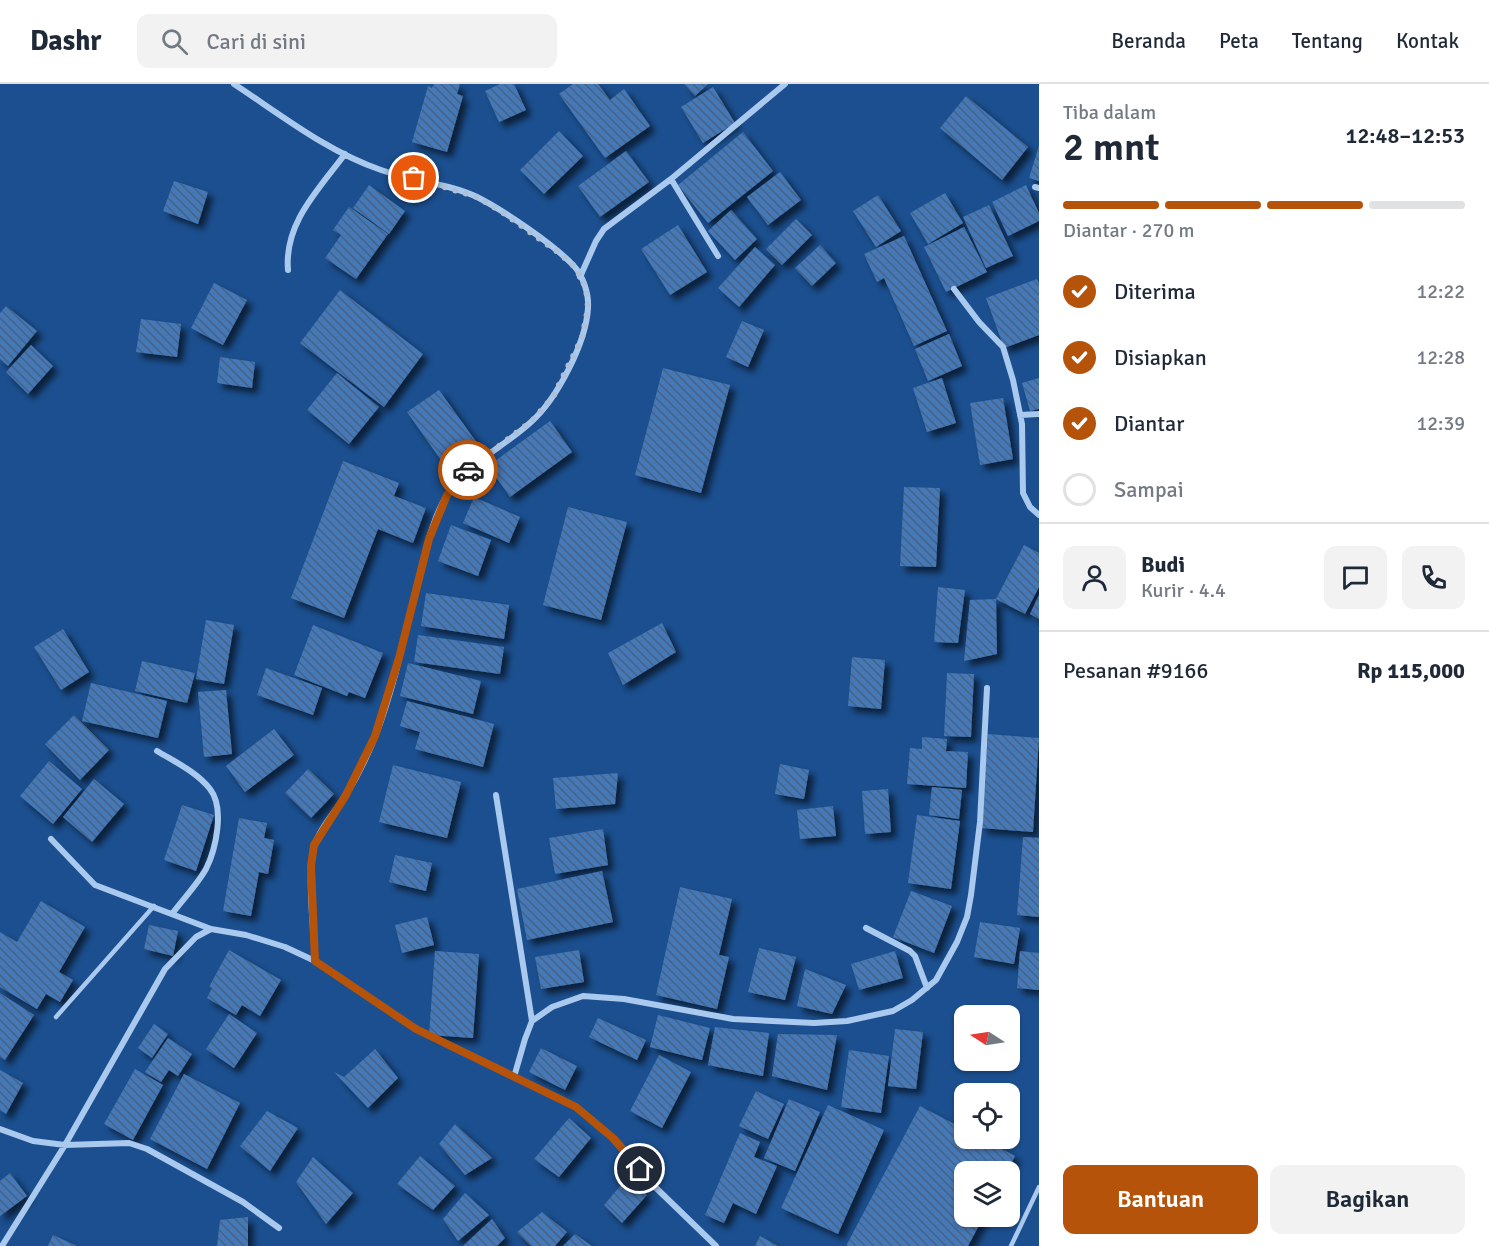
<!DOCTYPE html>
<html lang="id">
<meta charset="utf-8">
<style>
:root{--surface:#fff;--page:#f2f2f3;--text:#1f2937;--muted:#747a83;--line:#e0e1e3;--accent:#b45309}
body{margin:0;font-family:Signika,sans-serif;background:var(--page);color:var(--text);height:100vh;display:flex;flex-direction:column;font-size:22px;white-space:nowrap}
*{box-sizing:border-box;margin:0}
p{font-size:20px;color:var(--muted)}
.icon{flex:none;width:33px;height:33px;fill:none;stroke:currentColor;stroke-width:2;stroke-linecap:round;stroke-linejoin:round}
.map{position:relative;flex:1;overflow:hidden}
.panel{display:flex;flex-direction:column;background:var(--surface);width:450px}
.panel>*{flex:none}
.needle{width:39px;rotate:282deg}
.fabs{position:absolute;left:954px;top:921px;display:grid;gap:12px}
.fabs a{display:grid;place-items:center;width:66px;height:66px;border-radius:12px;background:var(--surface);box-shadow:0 2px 4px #0004;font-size:30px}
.pin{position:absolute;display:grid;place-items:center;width:51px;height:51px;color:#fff;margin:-26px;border:3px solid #fff;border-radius:50%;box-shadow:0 2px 6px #0007}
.courier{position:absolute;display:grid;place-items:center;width:60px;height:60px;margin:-30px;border:4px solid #b45309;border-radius:50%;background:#fff;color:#222;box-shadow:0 2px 8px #0007}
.summary em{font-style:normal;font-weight:600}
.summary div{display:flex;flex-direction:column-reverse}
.summary{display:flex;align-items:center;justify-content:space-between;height:102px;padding:0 24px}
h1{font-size:39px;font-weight:600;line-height:45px}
.bar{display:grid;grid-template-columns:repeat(4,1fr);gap:9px 6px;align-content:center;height:72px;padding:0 24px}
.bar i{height:8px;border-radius:4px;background:var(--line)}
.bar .selected{background:var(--accent)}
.bar p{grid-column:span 4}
.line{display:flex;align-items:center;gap:15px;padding:0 24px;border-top:2px solid var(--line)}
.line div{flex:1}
.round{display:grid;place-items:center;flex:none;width:63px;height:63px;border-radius:12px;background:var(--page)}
ol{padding:0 24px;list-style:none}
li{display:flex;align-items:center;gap:18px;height:66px}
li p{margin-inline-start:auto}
li .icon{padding:6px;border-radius:50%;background:var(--accent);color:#fff;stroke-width:4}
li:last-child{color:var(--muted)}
li i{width:33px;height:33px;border:3px solid var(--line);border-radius:50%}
.button{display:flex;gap:12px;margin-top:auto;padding:12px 24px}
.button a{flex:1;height:69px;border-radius:12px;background:var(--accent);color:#fff;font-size:24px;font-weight:600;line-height:69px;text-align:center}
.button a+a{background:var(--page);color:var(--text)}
header{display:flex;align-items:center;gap:36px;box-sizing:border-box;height:84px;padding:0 30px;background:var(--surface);border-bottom:2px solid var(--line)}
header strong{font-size:28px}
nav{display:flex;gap:33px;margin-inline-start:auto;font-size:21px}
.search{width:420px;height:54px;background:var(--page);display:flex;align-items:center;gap:15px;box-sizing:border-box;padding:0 21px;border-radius:12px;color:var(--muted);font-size:22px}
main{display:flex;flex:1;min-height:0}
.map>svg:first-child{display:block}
</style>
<header>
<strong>Dashr</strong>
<div class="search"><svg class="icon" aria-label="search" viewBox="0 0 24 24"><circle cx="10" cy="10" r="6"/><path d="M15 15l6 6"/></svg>Cari di sini</div>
<nav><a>Beranda</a><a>Peta</a><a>Tentang</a><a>Kontak</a></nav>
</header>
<main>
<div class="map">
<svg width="1039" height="1162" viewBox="0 0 1039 1162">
<defs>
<pattern id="building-back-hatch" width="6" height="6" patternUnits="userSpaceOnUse" patternTransform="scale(1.5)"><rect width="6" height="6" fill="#4478b7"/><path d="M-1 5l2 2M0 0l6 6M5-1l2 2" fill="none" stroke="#486282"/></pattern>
<filter id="shadow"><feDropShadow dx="5.5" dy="5.5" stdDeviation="3" flood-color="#0009"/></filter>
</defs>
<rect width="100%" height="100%" fill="#1b4f8f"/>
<path fill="url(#building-back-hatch)" filter="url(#shadow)" d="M 434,0 L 460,0 L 457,10 L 463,12 L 447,68 L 412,58 L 428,2 L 432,4 Z
M 500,0 L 514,0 L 526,26 L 499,38 L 485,7 Z
M 573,0 L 598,0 L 610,16 L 624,5 L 650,42 L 605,74 L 559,10 Z
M 684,0 L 708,0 L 695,12 Z
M 713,3 L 735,39 L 703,59 L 681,23 Z
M 966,12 L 1028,63 L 1002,96 L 940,44 Z
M 559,47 L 583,72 L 544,110 L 520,86 Z
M 743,48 L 773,87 L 708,139 L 678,101 Z
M 1039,62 L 1039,97 L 1029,94 Z
M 626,67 L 649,98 L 600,133 L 578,102 Z
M 780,88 L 801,116 L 768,141 L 747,113 Z
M 174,97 L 208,108 L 198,140 L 163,127 Z
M 369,101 L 405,127 L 389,150 L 353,124 Z
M 1026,101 L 1039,129 L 1039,137 L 1008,152 L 992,118 Z
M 945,109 L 963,139 L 928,160 L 910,129 Z
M 878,111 L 901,147 L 876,163 L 853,127 Z
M 989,121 L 1013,172 L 986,184 L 963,133 Z
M 349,123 L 388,150 L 356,195 L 325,174 L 341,151 L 333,146 Z
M 731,126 L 757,155 L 735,176 L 708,147 Z
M 796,135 L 812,151 L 782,181 L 766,165 Z
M 678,141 L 707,188 L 670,211 L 641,165 Z
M 964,143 L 987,188 L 946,208 L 924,163 Z
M 904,152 L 947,247 L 914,262 L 884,194 L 877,198 L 864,170 Z
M 820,161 L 836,179 L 812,202 L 795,184 Z
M 755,163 L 775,181 L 739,223 L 718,204 Z
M 1037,195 L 1039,200 L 1039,251 L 1004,264 L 986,214 Z
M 214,199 L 247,216 L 223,261 L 191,244 Z
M 340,206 L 423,270 L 384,323 L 300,259 Z
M 6,222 L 37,247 L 8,282 L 0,275 L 0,229 Z
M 141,235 L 181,240 L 177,273 L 136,268 Z
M 742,237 L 764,246 L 748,283 L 726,273 Z
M 949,250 L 962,282 L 928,297 L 915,265 Z
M 31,261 L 53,282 L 28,310 L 6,288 Z
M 220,273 L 255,278 L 252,304 L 217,299 Z
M 663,284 L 730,301 L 701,409 L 635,391 Z
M 337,289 L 379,323 L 349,360 L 307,326 Z
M 942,294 L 956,339 L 927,348 L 913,304 Z
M 1039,294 L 1039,325 L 1030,327 L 1022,299 Z
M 439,306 L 480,363 L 448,386 L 407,328 Z
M 1003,314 L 1013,375 L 980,381 L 970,319 Z
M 550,337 L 572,368 L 510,413 L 488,382 Z
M 343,377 L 399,399 L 394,412 L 426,424 L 413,459 L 378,445 L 344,534 L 291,514 Z
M 904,403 L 940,404 L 936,483 L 900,482 Z
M 474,413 L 520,433 L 509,459 L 463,439 Z
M 568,423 L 627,438 L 601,536 L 543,521 Z
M 451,441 L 491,456 L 478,492 L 438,477 Z
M 1024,461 L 1039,469 L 1039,503 L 1025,530 L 996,515 Z
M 938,503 L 965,506 L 958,559 L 934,558 Z
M 426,509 L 509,521 L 504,555 L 421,542 Z
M 1039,511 L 1039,535 L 1030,530 Z
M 996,515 L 997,570 L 964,577 L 970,516 Z
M 206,536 L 234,541 L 224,600 L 196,595 Z
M 662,539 L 676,568 L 623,601 L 608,569 Z
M 313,541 L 383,569 L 365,614 L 349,608 L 347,612 L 294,591 Z
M 63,545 L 89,588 L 61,606 L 34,563 Z
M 418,551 L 504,563 L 500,590 L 414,578 Z
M 852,573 L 885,576 L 881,625 L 848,622 Z
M 142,577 L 195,589 L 187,619 L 135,607 Z
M 408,579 L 481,597 L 473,630 L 400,612 Z
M 266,584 L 322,604 L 313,631 L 257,611 Z
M 947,589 L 974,590 L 971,653 L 944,652 Z
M 91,599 L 167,617 L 158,654 L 82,637 Z
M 226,606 L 232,670 L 204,673 L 198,608 Z
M 407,617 L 494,640 L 483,683 L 415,665 L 420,648 L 400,642 Z
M 74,631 L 109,666 L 80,696 L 45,660 Z
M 274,645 L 294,671 L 245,708 L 226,682 Z
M 988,650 L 1039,654 L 1033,748 L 981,744 Z
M 922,653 L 947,655 L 946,667 L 968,668 L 966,704 L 907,700 L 910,664 L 922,665 Z
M 49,677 L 82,705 L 53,740 L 20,712 Z
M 780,680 L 809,686 L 804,715 L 775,710 Z
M 393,681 L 461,698 L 447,754 L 379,738 Z
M 308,685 L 334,710 L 311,734 L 285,709 Z
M 618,689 L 615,720 L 556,725 L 553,694 Z
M 94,695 L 124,720 L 92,758 L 63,733 Z
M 932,703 L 962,706 L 959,735 L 929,731 Z
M 888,705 L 891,748 L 865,750 L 862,707 Z
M 182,721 L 214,731 L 196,787 L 164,776 Z
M 833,722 L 836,752 L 800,755 L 797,726 Z
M 917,731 L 960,737 L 951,805 L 908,799 Z
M 239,734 L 267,739 L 264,754 L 274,756 L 268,790 L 259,788 L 251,832 L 223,827 Z
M 603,745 L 608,781 L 555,790 L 549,754 Z
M 1023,753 L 1039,754 L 1039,833 L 1017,831 Z
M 395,771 L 432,779 L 426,807 L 389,798 Z
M 602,787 L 613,838 L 527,856 L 517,805 Z
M 680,803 L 732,815 L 719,871 L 729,873 L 717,925 L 656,911 Z
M 911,807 L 952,822 L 934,869 L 893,853 Z
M 41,817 L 85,843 L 59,888 L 73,896 L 60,918 L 46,910 L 37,925 L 0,903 L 0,848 L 17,858 Z
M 427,833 L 434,861 L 402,869 L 395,841 Z
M 980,838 L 1020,844 L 1014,880 L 974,873 Z
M 149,841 L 178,847 L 173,872 L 144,865 Z
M 759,864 L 796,873 L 785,916 L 748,908 Z
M 229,866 L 281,896 L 260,932 L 242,921 L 236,931 L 207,914 L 212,904 L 209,903 Z
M 579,866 L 584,898 L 541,905 L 535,873 Z
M 435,867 L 479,870 L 473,954 L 429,951 Z
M 895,867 L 903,894 L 859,906 L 851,880 Z
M 1020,867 L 1039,869 L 1039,906 L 1017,904 Z
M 805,885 L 846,901 L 832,930 L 797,922 Z
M 0,909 L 34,931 L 5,976 L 0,973 Z
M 229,930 L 257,949 L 234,984 L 206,965 Z
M 658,931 L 710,944 L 702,976 L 650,963 Z
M 598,934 L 646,956 L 637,976 L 589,953 Z
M 154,940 L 168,950 L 152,974 L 138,964 Z
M 715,943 L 769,949 L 763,992 L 708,981 Z
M 895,945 L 923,948 L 916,1005 L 888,1002 Z
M 778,950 L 837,951 L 827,1006 L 772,992 Z
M 168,954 L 192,970 L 178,992 L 169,986 L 161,998 L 145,988 Z
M 541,964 L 577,982 L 565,1006 L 529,988 Z
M 375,965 L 398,994 L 368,1024 L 334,988 L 344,993 Z
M 849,966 L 889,972 L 881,1029 L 841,1023 Z
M 659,971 L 691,988 L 662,1044 L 630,1027 Z
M 135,985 L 163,1001 L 133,1056 L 104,1040 Z
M 0,986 L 23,999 L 6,1030 L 0,1026 Z
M 184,990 L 240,1019 L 207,1085 L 150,1055 Z
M 756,1007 L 784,1020 L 768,1055 L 739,1042 Z
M 789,1015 L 820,1028 L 795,1087 L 764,1074 Z
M 828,1021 L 884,1046 L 838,1150 L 781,1124 Z
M 920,1022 L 964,1045 L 964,1054 L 982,1054 L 1015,1072 L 1007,1088 L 964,1088 L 964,1132 L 984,1132 L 968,1162 L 846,1162 Z
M 267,1027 L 298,1044 L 270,1087 L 240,1062 Z
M 569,1034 L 591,1054 L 559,1093 L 534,1075 Z
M 455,1040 L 492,1074 L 465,1091 L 439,1060 Z
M 740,1049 L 760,1058 L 754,1073 L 777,1082 L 756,1130 L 733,1119 L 724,1139 L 705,1131 Z
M 420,1072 L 455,1102 L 433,1126 L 397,1100 Z
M 313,1073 L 353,1109 L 326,1140 L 296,1098 Z
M 10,1089 L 27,1112 L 0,1132 L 0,1097 Z
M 627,1094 L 647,1111 L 622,1139 L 604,1121 Z
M 465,1109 L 489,1131 L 458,1157 L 443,1135 Z
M 542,1128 L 567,1148 L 555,1162 L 531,1162 L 517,1148 Z
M 248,1133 L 248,1162 L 217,1162 L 220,1136 Z
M 492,1135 L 505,1154 L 497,1162 L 463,1162 Z
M 575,1150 L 592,1162 L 563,1162 Z
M 53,1151 L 77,1162 L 48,1162 Z
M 760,1152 L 778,1162 L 755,1162 Z"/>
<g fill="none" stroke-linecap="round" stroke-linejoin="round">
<path stroke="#a9c9ee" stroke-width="4.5" d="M 56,933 L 154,822
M 1011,1162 L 1039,1103"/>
<path stroke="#a9c9ee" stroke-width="6" d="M 234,0 C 281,31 328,68 381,86 C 412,97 447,99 477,113 C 503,126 553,160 573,181 C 583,191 589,210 588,224 C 586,259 557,315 531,338 C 504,363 467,379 447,411 C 431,437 425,471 417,500 C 405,551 394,604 375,653 C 367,673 357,693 346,711 C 336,727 321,742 315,760 C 306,785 314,849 315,877
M 671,95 L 718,172
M 1035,103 L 1039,104
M 288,186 C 284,139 319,105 345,70
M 580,193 L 596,157 L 604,145 L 671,95 L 785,0
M 954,205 L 979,238 L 1003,263 L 1013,296 L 1022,340 L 1023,409 L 1030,423 L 1039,431
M 1020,331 L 1039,330
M 157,667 C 175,678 197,688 210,705 C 225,724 216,765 206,785 C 197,801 183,815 172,830
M 496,711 L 532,937
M 51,755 L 95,801 L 211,845
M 866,844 L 910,867 L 915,872 L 927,904
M 514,993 L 525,955 L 532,937 L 552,923 L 583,912 L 624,915 L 733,935 L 814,939 L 847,937 L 893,927 L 912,916 L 936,896 L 957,858 L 967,833 L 971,811 L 980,738 L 987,604
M 0,1045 L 33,1057 L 65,1061 L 129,1059 L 147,1065 L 243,1118 L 279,1144
M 2,1162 L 65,1061 L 165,885 L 196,853 L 211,845 L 246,851 L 285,863 L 315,877 L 416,945 L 576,1023 L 613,1054 L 653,1101 L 716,1162"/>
</g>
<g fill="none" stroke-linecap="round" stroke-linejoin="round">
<path stroke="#afc1d8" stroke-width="6" stroke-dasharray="0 10.8" d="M 414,94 L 477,113 L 502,128 L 558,168 L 575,183 L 586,204 L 588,224 L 582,254 L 553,313 L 533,336 L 468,386"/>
<path stroke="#b45309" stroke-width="8" d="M 468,386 L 447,411 L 429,455 L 399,574 L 375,652 L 346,711 L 314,761 L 311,782 L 315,877 L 416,945 L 576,1023 L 613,1054 L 640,1085"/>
</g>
</svg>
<div class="fabs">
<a><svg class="needle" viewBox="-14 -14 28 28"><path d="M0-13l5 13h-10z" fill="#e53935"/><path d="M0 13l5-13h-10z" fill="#747a83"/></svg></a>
<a><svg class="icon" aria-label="locate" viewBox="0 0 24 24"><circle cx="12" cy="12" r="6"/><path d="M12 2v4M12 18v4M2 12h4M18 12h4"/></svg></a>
<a><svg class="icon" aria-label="layers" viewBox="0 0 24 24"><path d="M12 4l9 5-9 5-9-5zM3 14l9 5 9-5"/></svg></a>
</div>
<div class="pin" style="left:414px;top:94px;background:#ea580c"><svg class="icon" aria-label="bag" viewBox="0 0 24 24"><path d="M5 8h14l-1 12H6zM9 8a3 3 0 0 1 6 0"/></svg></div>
<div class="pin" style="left:640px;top:1085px;background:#1f2937"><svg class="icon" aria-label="home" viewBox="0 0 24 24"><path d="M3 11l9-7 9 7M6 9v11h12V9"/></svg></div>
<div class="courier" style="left:468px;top:386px"><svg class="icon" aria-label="car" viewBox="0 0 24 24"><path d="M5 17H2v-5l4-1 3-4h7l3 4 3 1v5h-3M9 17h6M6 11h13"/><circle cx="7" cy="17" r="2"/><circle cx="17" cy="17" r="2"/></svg></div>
</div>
<section class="panel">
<div class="summary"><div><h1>2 mnt</h1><p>Tiba dalam</p></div><em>12:48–12:53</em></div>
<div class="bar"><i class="selected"></i><i class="selected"></i><i class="selected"></i><i></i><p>Diantar · 270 m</p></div>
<ol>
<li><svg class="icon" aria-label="check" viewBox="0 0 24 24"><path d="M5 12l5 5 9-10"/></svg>Diterima<p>12:22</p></li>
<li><svg class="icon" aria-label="check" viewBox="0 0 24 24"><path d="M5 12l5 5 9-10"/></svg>Disiapkan<p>12:28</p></li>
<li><svg class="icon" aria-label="check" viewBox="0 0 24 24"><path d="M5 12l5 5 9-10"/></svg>Diantar<p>12:39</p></li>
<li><i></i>Sampai</li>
</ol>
<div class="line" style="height:108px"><a class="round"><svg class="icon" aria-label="person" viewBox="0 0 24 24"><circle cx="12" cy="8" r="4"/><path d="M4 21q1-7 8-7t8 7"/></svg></a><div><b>Budi</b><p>Kurir · 4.4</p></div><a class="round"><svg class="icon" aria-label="chat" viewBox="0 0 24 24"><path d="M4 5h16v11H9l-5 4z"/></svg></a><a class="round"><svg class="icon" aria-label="phone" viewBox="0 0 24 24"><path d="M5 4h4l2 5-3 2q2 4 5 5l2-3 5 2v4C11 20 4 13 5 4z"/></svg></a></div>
<div class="line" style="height:78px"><div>Pesanan #9166</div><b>Rp 115,000</b></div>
<div class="button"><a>Bantuan</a><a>Bagikan</a></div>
</section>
</main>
